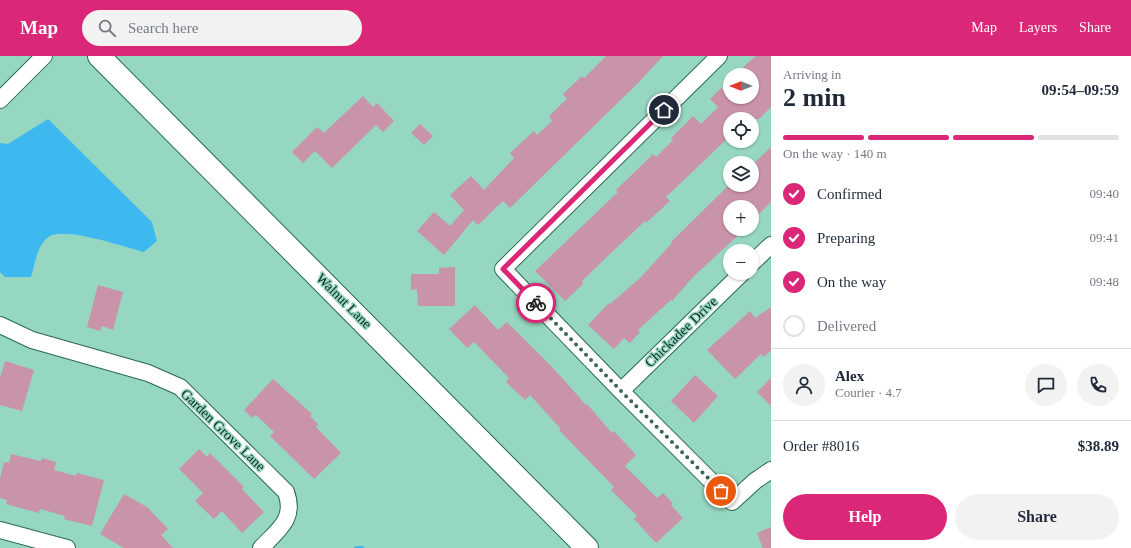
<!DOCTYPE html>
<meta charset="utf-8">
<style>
:root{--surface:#fff;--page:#f2f2f3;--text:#1f2937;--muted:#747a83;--line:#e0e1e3;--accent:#db2777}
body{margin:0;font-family:"Times New Roman",serif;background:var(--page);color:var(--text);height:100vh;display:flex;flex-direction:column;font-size:15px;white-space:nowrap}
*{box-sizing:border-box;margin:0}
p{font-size:13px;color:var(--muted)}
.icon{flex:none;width:22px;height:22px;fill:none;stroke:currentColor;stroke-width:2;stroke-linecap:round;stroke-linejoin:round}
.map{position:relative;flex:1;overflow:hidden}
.sheet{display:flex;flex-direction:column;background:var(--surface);width:360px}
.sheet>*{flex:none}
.needle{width:26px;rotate:270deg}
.buttons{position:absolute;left:723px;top:12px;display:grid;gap:8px}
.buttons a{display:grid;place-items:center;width:36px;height:36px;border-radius:50%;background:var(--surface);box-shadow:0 1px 3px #0004;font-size:20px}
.pin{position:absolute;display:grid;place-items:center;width:34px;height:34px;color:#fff;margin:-17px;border:2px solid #fff;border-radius:50%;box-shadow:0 1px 4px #0007}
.courier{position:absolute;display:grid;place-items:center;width:40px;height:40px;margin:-20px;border:3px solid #db2777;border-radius:50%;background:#fff;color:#222;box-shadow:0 1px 5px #0007}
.head em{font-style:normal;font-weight:700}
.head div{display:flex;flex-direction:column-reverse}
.head{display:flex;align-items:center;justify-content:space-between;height:68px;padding:0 12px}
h1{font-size:26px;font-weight:700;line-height:30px}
.bar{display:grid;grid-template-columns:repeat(4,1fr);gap:6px 4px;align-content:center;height:48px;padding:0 12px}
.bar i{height:5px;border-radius:3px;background:var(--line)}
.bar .current{background:var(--accent)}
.bar p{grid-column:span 4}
.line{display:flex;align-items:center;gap:10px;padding:0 12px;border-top:1px solid var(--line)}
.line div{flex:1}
.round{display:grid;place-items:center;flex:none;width:42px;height:42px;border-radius:21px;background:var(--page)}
ol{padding:0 12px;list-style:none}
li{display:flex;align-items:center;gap:12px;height:44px}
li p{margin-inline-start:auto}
li .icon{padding:4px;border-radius:50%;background:var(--accent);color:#fff;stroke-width:4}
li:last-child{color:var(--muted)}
li i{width:22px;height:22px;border:2px solid var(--line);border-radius:50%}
.button{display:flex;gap:8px;margin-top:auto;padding:8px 12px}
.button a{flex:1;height:46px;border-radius:24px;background:var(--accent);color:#fff;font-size:16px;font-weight:700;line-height:46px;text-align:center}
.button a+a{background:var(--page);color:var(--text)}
header{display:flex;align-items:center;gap:24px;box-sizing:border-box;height:56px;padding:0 20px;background:var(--accent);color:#fff}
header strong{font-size:19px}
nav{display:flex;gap:22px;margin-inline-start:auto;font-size:14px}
.search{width:280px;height:36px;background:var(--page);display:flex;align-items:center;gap:10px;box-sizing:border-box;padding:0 14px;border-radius:22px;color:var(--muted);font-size:15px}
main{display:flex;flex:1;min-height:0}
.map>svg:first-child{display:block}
</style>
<header>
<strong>Map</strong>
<div class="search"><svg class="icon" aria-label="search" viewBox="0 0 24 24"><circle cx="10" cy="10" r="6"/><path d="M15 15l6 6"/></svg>Search here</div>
<nav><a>Map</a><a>Layers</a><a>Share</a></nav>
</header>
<main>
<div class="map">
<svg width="771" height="492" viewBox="0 0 771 492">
<rect width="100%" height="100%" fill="#96d7c2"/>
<path fill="#3eb9f0" d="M 48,63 L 152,166 L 157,185 L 144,196 C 125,191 67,171 50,180 C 37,188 35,208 31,221 L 5,221 L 0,216 L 0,87 L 8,88 Z"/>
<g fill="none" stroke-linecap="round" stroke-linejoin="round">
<path stroke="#3eb9f0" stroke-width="4" d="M 356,492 L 362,492"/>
</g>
<path fill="#c993aa" d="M 606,0 L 663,0 L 639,26 L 510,152 L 503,145 L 478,169 L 473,164 L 444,199 L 417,175 L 434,156 L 450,170 L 464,154 L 450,139 L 471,120 L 484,134 L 514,102 L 510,97 L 534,75 L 537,79 L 552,65 L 549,60 L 567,43 L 563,38 L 582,20 L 584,22 Z
M 756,0 L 771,0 L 771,51 L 759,63 L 730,63 L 730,80 L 666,141 L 670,145 L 646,167 L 645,165 L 613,195 L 582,225 L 583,228 L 565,245 L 535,215 L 618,136 L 616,134 L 643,108 L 653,98 L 656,101 L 673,84 L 671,82 L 693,60 L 701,68 L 718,51 L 710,43 L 721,32 L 730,41 L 752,41 L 752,19 L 734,19 Z
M 363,40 L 373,51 L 377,47 L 394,65 L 383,76 L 376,69 L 332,112 L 315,95 L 303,107 L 292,96 L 317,71 L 324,77 Z
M 420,68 L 433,80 L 424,89 L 411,77 Z
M 771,91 L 771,146 L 752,165 L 752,151 L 730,151 L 730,173 L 745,173 L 693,221 L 672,245 L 671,244 L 638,274 L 640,276 L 630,287 L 624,282 L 614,293 L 588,269 L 609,247 L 610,248 L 640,222 L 672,187 L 671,186 L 729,129 L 752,129 L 752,109 Z
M 455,211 L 455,250 L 418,250 L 417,233 L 411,234 L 411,218 L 439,218 L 439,212 Z
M 98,229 L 123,236 L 113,274 L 102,270 L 100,275 L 87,271 Z
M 475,249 L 498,274 L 507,266 L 554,313 L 586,349 L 587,348 L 612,377 L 614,375 L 636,399 L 625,410 L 657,442 L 663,437 L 673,447 L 671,449 L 683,462 L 656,487 L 634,463 L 637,460 L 611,434 L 614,431 L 559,374 L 561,373 L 530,339 L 525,344 L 506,326 L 509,322 L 474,286 L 467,292 L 449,273 Z
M 771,251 L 771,295 L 763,301 L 761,298 L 735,323 L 707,294 L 750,255 L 755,262 Z
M 5,305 L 34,314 L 22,355 L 0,349 L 0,322 Z
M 695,319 L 718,340 L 694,367 L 671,345 Z
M 771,322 L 771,350 L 757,336 Z
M 273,323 L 312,358 L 310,360 L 318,368 L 316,371 L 341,397 L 314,423 L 270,380 L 274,376 L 256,359 L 252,362 L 244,354 Z
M 199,393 L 207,401 L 210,397 L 244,431 L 242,433 L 264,456 L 242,477 L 222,455 L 214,463 L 195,445 L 203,437 L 179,413 Z
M 11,398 L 41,405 L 42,402 L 56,406 L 54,414 L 76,420 L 77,417 L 104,424 L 92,470 L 64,463 L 65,460 L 40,453 L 39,457 L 6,448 L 7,444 L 0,442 L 0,423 L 4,406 L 9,407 Z
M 124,438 L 147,451 L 168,473 L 161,479 L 173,492 L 124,492 L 100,478 Z
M 771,471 L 771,492 L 763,492 L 757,477 Z"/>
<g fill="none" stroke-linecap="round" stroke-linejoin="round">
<g stroke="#296957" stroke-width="18">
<path id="street" d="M 719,0 L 503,213 L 621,335 L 732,446 L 755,425 L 771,414
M 0,44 L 44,0
M 752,207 L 771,189
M 0,269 L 32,284 L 148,317 L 180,331 L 286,436 C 296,463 278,474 261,492
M 621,335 L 742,217
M 0,474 L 67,492"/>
</g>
<g stroke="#296957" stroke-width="24">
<path id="secondary" d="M 99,0 L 587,492"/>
</g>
<use href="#street" stroke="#fff" stroke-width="16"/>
<use href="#secondary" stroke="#fff" stroke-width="22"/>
</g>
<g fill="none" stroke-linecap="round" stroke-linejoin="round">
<path stroke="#3c6458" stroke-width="4" stroke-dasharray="0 7.2" d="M 536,247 L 621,335 L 721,435"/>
<path stroke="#db2777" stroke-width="5" d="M 536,247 L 503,213 L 664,54"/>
</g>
<g text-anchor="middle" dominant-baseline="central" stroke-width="3" stroke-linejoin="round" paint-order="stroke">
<g font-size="14" fill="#0c261f" stroke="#96d7c2">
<text transform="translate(344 245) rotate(45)">Walnut Lane</text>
<text transform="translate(681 276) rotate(-44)">Chickadee Drive</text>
<text transform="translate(223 374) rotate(44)">Garden Grove Lane</text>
</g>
</g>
</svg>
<div class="buttons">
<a><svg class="needle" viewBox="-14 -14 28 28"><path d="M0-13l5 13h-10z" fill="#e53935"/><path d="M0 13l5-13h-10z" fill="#747a83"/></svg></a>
<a><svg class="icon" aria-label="locate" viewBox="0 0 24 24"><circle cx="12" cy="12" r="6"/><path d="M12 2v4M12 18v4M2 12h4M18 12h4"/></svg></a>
<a><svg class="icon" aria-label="layers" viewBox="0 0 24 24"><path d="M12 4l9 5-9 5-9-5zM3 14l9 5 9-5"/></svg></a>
<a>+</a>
<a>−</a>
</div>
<div class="pin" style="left:721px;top:435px;background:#ea580c"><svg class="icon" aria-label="bag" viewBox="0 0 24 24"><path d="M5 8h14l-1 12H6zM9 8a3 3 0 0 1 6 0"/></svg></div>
<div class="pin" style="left:664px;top:54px;background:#1f2937"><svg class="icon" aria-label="home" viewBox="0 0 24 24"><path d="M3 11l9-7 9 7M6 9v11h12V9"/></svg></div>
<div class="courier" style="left:536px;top:247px"><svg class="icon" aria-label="bike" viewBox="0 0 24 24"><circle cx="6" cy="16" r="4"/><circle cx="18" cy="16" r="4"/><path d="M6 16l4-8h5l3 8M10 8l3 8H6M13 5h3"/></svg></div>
</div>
<section class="sheet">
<div class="head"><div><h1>2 min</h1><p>Arriving in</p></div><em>09:54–09:59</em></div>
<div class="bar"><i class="current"></i><i class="current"></i><i class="current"></i><i></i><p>On the way · 140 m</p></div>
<ol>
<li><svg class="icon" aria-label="check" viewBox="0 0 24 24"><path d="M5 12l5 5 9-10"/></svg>Confirmed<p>09:40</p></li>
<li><svg class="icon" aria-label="check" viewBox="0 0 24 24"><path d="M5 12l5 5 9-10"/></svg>Preparing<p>09:41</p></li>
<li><svg class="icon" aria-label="check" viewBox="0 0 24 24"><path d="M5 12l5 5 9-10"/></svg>On the way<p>09:48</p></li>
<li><i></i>Delivered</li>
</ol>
<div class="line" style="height:72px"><a class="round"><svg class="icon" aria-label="person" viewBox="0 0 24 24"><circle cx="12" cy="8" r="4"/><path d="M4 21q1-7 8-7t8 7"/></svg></a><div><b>Alex</b><p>Courier · 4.7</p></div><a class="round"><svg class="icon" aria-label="chat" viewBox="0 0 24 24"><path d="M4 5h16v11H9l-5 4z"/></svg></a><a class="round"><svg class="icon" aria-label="phone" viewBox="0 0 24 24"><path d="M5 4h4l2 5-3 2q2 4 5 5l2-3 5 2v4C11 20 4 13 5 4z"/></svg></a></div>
<div class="line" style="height:52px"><div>Order #8016</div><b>$38.89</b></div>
<div class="button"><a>Help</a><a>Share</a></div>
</section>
</main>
